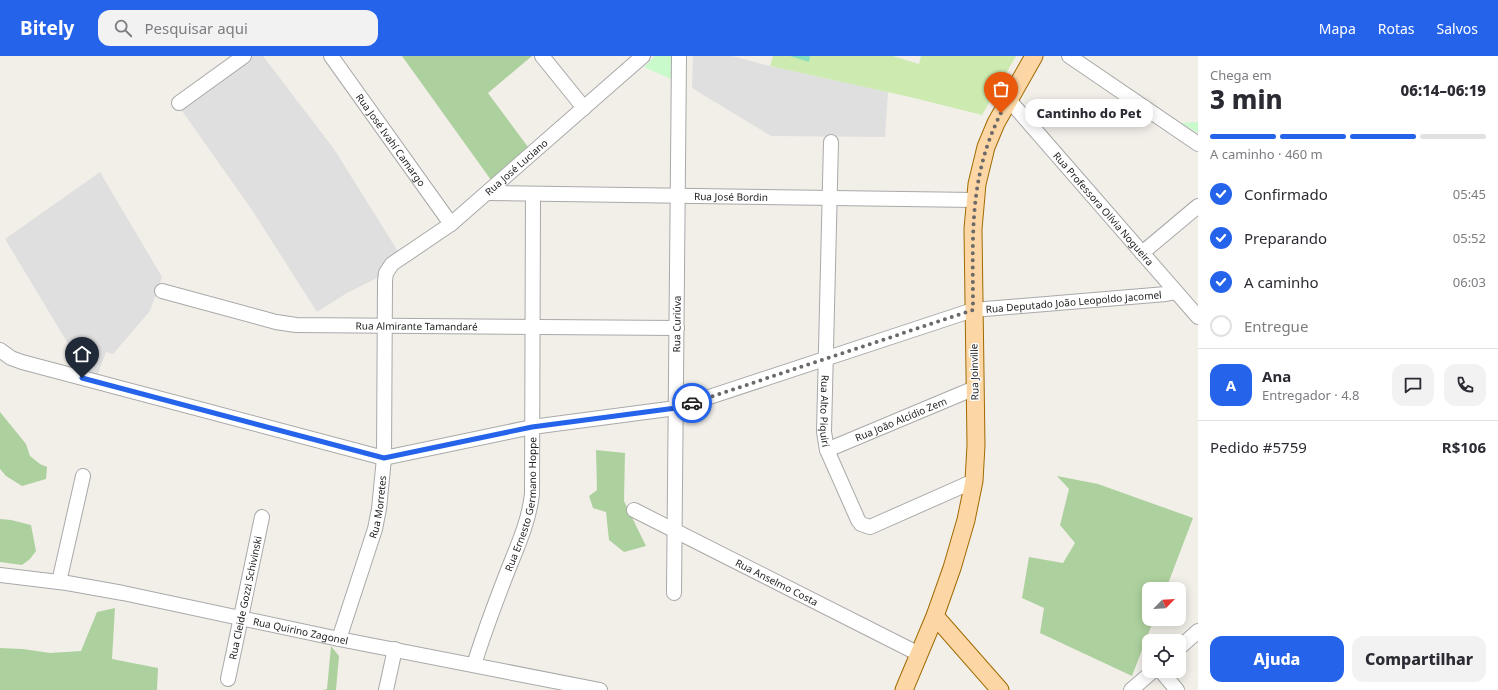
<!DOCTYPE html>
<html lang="pt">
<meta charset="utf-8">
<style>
:root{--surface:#fff;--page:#f2f2f3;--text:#2b2b33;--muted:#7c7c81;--line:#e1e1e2;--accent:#2563eb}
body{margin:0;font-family:"Noto Sans",sans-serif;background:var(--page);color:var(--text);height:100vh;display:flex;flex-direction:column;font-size:15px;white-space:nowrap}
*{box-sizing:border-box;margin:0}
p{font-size:13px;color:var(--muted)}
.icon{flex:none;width:22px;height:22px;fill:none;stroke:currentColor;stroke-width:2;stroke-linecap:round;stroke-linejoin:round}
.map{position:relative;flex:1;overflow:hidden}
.panel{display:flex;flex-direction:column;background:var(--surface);width:300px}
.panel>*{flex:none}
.needle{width:26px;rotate:66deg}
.buttons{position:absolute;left:1142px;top:526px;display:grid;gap:8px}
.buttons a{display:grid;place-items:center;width:44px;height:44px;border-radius:8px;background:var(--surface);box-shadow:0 2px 10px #0003;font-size:20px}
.pin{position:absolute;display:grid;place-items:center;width:34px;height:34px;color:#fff;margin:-41px -17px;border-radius:50% 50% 50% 0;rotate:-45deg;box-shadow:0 0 4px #0007}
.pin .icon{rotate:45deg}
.courier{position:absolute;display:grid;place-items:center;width:40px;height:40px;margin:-20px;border:3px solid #2563eb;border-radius:50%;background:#fff;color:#222;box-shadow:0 1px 5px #0007}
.bubble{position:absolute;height:28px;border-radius:12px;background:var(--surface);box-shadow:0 2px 10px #0003;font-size:13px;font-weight:800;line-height:28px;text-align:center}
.headline em{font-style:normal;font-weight:800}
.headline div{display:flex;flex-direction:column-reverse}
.headline{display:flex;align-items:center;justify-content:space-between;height:68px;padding:0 12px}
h1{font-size:26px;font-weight:800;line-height:30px}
.bar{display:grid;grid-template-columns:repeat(4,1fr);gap:6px 4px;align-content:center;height:48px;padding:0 12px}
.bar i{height:5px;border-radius:3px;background:var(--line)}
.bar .selected{background:var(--accent)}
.bar p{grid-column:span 4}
.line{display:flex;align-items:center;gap:10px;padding:0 12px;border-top:1px solid var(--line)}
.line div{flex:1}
.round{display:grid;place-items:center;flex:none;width:42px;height:42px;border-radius:12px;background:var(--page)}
ol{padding:0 12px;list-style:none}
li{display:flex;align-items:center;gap:12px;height:44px}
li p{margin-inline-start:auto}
li .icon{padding:4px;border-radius:50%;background:var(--accent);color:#fff;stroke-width:4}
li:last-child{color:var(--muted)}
li i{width:22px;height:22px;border:2px solid var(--line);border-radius:50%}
.button{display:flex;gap:8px;margin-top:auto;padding:8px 12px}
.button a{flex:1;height:46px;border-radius:12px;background:var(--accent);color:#fff;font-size:16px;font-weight:800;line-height:46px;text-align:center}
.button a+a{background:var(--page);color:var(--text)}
header{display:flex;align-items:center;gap:24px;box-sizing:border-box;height:56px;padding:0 20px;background:var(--accent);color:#fff}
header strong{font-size:19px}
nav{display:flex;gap:22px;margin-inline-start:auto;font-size:14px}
.search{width:280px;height:36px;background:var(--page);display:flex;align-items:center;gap:10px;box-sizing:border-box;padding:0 14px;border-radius:12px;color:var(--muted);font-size:15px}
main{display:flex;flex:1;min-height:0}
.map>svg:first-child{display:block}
</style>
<header>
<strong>Bitely</strong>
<div class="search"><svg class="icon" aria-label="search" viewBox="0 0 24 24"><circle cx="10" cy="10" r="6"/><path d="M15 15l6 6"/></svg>Pesquisar aqui</div>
<nav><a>Mapa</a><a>Rotas</a><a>Salvos</a></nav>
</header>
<main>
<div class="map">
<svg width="1198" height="634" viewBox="0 0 1198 634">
<rect width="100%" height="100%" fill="#f2efe9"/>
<path fill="#e0dfdf" d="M 253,0 L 263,0 L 334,93 L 399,197 L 382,209 L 377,222 L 347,237 L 317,256 L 252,154 L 180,52 Z
M 693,0 L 732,0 L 770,10 L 888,36 L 885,81 L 771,80 L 692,32 Z
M 100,116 L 162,221 L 150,255 L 113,298 L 106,296 L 97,321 L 87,319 L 5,183 Z"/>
<path fill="#cdebb0" d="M 773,0 L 893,0 L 919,8 L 921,0 L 1016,0 L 982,59 L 910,41 L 770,10 Z"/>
<path fill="#add19e" d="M 402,0 L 532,0 L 488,37 L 528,91 L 491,124 Z
M 0,356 L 26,388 L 30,400 L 40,408 L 47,411 L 46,423 L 22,430 L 6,420 L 0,413 Z
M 596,394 L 625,397 L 624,445 L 646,490 L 624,496 L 609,484 L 606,456 L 593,452 L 589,440 L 597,434 Z
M 1057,420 L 1098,428 L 1193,462 L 1166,533 L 1149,533 L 1149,563 L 1154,563 L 1132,620 L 1040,577 L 1044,552 L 1022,542 L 1029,501 L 1063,507 L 1075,487 L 1060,469 L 1069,433 Z
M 0,463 L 11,464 L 31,469 L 36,495 L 30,503 L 22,509 L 0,506 Z
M 115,552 L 112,603 L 158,612 L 157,634 L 0,634 L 0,592 L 23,593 L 50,597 L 81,595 L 97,556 Z
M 331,590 L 339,600 L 336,634 L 323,634 L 327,633 Z"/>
<path fill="#c8facc" d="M 655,0 L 674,0 L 673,24 L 644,11 Z
M 1198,66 L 1198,77 L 1181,67 Z"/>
<path fill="#88e0be" d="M 790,0 L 810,0 L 809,6 Z"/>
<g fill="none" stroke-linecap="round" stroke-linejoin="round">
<g stroke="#a9a9a9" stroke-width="16">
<g id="minor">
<path id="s1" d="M 331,0 L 451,168"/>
<path d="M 542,0 L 584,52"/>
<path d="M 1069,0 L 1198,88"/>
<path id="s2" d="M 1009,44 L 1198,261"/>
<path d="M 179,47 L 244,0"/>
<path id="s3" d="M 831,86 L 824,376 L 827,394 L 858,464 L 861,468 L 870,471 L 974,425"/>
<path id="s4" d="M 487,137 L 975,144"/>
<path d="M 1142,197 L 1198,150"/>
<path id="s5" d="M 162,235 L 276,266 L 296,269 L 677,272"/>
<path id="s6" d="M 0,294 L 11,302 L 22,306 L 384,402 L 532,371 L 676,352 L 973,254 L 1166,238 L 1176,236"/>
<path id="s7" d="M 827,394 L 975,332"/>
<path id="s8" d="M 634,454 L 919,598"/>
<path id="s9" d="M 0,519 L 67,527 L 123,537 L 339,583 L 600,634"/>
<path d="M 59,526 L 83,420"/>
<path id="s10" d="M 674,537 L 679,0"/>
<path id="s11" d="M 339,583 L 375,473 L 379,453 L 384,402 L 385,225 L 386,217 L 392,208 L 451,168 L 643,0"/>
<path d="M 1179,592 L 1198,575"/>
<path id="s12" d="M 474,609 C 484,576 496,545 508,514 C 518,489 529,465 532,438 L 533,138"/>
<path d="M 1161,615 L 1177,634"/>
<path id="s13" d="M 228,623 L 262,461"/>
<path d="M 386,634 L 395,593"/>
<path d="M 1131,634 L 1153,615"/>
</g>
</g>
<g stroke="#a06b00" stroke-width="19">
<path id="major" d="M 935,560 L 1000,634
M 904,634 L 935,560 L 952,512 L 966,464 L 974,425 L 976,389 L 973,173 L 977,128 L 986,91 L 996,67 L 1034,0"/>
</g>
<use href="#minor" stroke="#fff" stroke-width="14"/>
<use href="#major" stroke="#fcd6a4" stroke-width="17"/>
</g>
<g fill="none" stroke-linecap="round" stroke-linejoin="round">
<path stroke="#6b6a68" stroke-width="4" stroke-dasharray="0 7.2" d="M 692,347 L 973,254 C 973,183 968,122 1001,57"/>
<path stroke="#2563eb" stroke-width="5" d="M 82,322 L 384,402 L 532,371 L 676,352 L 692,347"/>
</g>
<g text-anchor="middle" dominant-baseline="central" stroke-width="3" stroke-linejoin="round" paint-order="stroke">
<g font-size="10" fill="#222" stroke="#fff">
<text stroke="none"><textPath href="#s1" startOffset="103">Rua José Ivahí Camargo</textPath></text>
<text stroke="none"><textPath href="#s11" startOffset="541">Rua José Luciano</textPath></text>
<text stroke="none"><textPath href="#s4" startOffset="244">Rua José Bordin</textPath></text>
<text stroke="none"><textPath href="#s2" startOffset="144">Rua Professora Olívia Nogueira</textPath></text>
<text stroke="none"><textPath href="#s6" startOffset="1110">Rua Deputado João Leopoldo Jacomel</textPath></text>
<text stroke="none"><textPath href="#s10" startOffset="269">Rua Curiúva</textPath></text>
<text stroke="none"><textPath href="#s5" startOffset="259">Rua Almirante Tamandaré</textPath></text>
<text transform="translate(974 316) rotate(-91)">Rua Joinville</text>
<text stroke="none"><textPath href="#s3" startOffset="269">Rua Alto Piquiri</textPath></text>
<text stroke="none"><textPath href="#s7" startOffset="80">Rua João Alcídio Zem</textPath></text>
<text stroke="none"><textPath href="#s12" startOffset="169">Rua Ernesto Germano Hoppe</textPath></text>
<text stroke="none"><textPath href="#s11" startOffset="138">Rua Morretes</textPath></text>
<text stroke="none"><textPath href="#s8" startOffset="160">Rua Anselmo Costa</textPath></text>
<text stroke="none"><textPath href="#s13" startOffset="83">Rua Cleide Gozzi Schivinski</textPath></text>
<text stroke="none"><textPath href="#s9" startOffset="306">Rua Quirino Zagonel</textPath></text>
</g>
</g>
</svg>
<div class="buttons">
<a><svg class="needle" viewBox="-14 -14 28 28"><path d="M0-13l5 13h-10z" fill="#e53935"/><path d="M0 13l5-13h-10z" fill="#7c7c81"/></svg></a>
<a><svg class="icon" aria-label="locate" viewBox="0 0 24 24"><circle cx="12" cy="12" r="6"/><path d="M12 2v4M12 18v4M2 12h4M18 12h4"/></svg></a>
</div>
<div class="pin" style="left:1001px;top:57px;background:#ea580c"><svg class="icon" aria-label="bag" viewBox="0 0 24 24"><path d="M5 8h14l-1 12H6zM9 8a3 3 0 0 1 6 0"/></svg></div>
<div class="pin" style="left:82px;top:322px;background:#1f2937"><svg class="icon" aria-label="home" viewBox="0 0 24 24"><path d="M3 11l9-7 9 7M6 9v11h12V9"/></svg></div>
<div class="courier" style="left:692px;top:347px"><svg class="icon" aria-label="car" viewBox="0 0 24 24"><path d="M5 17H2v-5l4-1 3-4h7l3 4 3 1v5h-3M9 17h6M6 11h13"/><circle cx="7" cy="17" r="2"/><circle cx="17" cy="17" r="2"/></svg></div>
<div class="bubble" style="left:1025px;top:43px;width:128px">Cantinho do Pet</div>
</div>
<section class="panel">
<div class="headline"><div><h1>3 min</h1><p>Chega em</p></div><em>06:14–06:19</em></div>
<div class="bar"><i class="selected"></i><i class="selected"></i><i class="selected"></i><i></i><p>A caminho · 460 m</p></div>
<ol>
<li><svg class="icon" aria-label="check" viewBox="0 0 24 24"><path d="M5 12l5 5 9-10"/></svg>Confirmado<p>05:45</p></li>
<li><svg class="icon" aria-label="check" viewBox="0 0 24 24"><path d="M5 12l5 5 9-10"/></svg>Preparando<p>05:52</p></li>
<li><svg class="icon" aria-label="check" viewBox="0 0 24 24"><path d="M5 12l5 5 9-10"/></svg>A caminho<p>06:03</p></li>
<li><i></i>Entregue</li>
</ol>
<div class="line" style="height:72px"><b class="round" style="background:var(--accent);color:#fff">A</b><div><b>Ana</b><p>Entregador · 4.8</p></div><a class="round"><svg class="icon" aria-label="chat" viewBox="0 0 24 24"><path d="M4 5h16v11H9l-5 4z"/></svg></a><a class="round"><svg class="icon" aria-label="phone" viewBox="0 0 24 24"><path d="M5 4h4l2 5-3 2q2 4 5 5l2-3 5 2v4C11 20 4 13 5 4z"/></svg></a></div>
<div class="line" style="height:52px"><div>Pedido #5759</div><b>R$106</b></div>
<div class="button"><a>Ajuda</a><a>Compartilhar</a></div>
</section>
</main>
